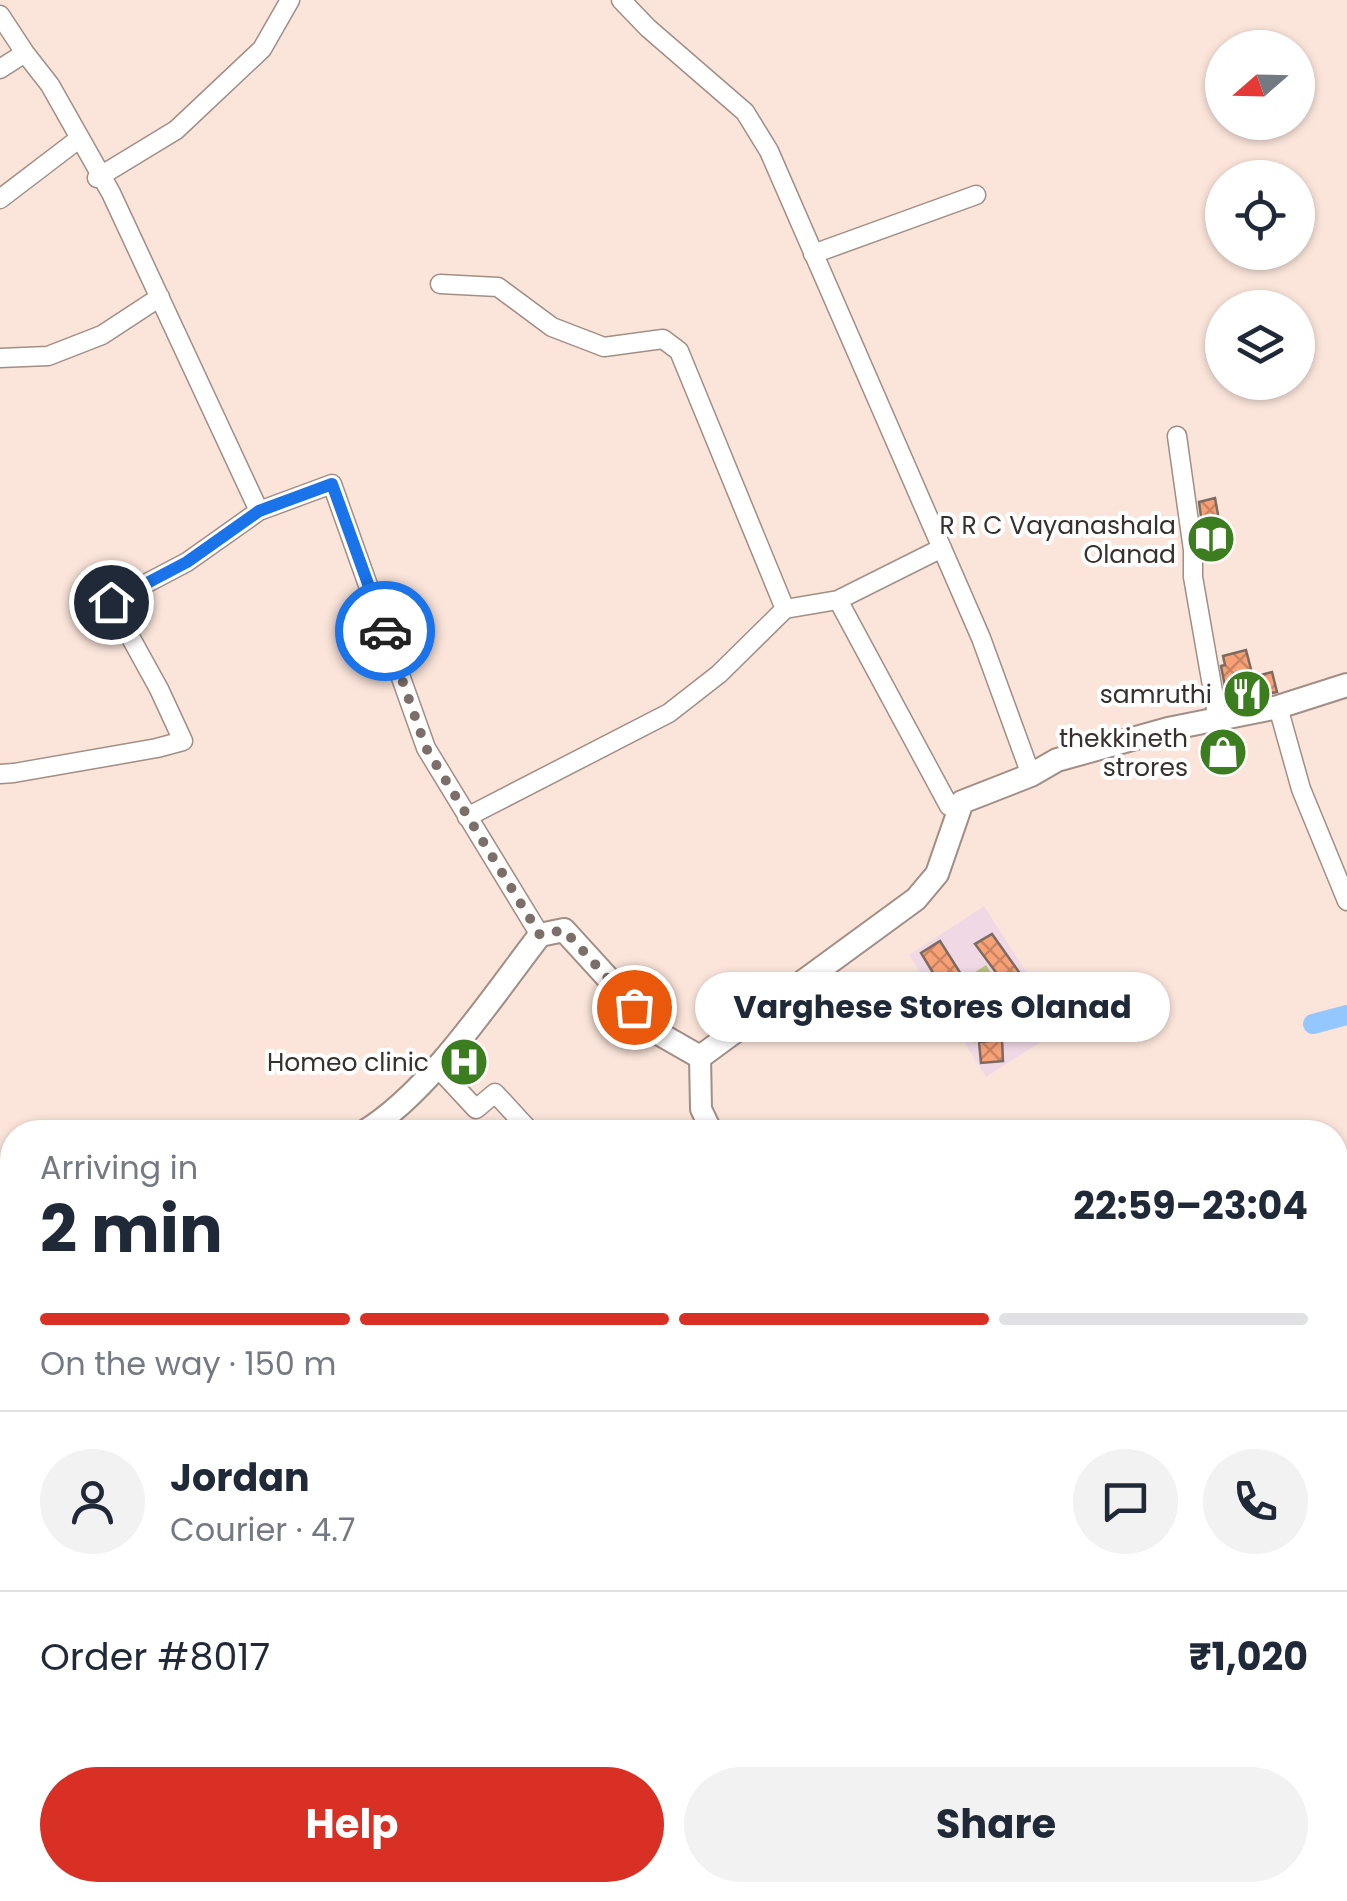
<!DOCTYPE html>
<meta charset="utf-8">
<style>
:root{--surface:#fff;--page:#f2f2f3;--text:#1f2937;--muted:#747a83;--line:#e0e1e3;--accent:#d93025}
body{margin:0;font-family:Poppins,sans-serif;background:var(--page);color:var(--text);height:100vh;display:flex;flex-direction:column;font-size:38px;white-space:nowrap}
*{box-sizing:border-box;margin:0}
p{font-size:32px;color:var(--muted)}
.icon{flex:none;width:55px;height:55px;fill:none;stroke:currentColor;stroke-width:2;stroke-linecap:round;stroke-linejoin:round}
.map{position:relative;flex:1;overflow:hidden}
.side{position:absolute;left:0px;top:1120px;width:1348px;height:782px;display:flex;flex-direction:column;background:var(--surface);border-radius:40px 40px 0 0;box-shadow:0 2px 8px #0004}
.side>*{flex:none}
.needle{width:65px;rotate:250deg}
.controls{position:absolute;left:1205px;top:30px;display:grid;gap:20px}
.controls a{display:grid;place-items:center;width:110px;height:110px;border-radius:50%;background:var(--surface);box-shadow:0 2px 8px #0004;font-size:50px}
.pin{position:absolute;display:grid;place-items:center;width:85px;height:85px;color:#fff;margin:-42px;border:5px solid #fff;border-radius:50%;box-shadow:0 2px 10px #0007}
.courier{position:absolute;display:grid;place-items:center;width:100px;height:100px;margin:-50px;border:8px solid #1a73e8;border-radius:50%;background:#fff;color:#222;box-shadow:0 2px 12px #0007}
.bubble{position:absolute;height:70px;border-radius:35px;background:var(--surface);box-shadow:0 2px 8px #0004;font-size:32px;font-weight:700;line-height:70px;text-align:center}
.summary em{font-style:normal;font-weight:700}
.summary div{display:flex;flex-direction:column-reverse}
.summary{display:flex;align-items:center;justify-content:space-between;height:170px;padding:0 40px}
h1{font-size:65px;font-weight:700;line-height:75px}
.bar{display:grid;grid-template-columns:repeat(4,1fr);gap:15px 10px;align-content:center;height:120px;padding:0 40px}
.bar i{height:12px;border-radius:8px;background:var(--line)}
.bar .active{background:var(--accent)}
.bar p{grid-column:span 4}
.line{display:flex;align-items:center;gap:25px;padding:0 40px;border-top:2px solid var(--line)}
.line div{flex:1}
.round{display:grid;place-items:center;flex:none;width:105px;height:105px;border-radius:52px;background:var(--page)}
.primary-button{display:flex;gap:20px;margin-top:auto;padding:20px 40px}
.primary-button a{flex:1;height:115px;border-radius:60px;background:var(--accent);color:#fff;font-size:40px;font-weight:700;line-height:115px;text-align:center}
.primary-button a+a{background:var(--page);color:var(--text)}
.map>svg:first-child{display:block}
</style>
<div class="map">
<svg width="1347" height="1901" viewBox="0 0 1347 1901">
<defs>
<pattern id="park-crowns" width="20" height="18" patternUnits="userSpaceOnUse" patternTransform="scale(2.5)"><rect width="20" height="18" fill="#b7c47d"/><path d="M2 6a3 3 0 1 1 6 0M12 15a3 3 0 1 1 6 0" fill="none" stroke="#96a067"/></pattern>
<pattern id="building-cross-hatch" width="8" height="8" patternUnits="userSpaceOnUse" patternTransform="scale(2.5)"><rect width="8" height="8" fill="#f8a177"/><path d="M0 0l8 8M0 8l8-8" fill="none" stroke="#ca8462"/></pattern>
</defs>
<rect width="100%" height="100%" fill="#fbe5db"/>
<path fill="#f0d9e5" d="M 984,906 L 1062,1028 L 986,1077 L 909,955 Z"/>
<path fill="#b7c47d" d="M 1347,1393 L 1347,1775 L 1340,1780 L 1335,1773 L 1335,1402 Z"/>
<path fill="url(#park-crowns)" d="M 986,965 L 1018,1015 L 974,1043 L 943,993 Z"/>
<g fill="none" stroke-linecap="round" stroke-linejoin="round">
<path stroke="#95c7ff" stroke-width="20" d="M 1313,1024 L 1347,1015"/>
</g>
<path fill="url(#building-cross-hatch)" stroke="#7d6a61" stroke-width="2.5" d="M 1215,498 L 1224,548 L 1206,552 L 1199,502 Z
M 1246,650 L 1253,677 L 1272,672 L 1277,692 L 1228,702 L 1221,666 L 1225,665 L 1223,656 Z
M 992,934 L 1053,1020 L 1039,1031 L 975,944 Z
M 940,941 L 961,974 L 941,986 L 921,953 Z
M 1002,1040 L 1003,1061 L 981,1063 L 979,1042 Z"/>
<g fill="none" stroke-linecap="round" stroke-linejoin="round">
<g stroke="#a18e85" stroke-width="21">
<path id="minor" d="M 621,0 L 648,28 L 745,112 L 769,151 L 981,638 L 1031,775
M 0,15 L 25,53 L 50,85 L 111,193 L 259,511 L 332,484 L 426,748 L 540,935
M 0,69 L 25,53
M 97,178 L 176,130 L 262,49 L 290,0
M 0,199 L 80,138
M 813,254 L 976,195
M 440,284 L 498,287 L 552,327 L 604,347 L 663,339 L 679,351 L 785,609
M 0,358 L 48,356 L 102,335 L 160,297
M 1177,436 L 1193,550 L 1193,577 L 1218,720
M 838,600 L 949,806 L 962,802
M 1278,707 L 1301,789 L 1347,901
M 0,774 L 14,773 L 157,748 L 183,741 L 159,689 L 111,602 L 187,562 L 259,511
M 467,817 L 669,713 L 719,674 L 785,609 L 838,600 L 942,548
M 437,1067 L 476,1109 L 495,1093 L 531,1132
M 1335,1354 L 1347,1344
M 1335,1809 L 1347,1803
M 177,1890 L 184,1901
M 386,1901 L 401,1890
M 549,1901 L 570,1890"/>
</g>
<g stroke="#a18e85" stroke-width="24">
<path id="tertiary" d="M 700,1057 L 701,1109 L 712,1132
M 896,1890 L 902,1901"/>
</g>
<g stroke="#a18e85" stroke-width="26">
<path id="secondary" d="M 364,1132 C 430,1092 492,997 540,935 L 564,930 L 658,1033 L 700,1057 L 916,899 L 937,874 L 962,802 L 1031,775 L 1057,760 L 1168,729 L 1278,707 L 1347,685
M 0,1315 L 12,1309"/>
</g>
<use href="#minor" stroke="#fff" stroke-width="18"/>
<use href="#tertiary" stroke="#fff" stroke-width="20"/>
<use href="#secondary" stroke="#fff" stroke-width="22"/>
</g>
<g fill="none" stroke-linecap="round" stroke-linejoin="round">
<path stroke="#7c6f69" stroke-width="10" stroke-dasharray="0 18" d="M 385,631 L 426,748 L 540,935 L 564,930 L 634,1007"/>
<path stroke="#1a73e8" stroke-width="12" d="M 111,602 L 187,562 L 259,511 L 332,484 L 385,631"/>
</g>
<defs>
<g id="library-disc" transform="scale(2.5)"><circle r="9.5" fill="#3c7e1f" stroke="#fff"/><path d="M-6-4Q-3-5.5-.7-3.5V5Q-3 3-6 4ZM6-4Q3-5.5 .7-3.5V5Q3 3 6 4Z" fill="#fff"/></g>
<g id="restaurant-disc" transform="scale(2.5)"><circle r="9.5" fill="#3c7e1f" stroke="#fff"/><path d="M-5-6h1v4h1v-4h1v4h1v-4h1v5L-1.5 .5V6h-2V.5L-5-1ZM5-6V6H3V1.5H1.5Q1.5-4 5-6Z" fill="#fff"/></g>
<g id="shop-disc" transform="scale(2.5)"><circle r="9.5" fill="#3c7e1f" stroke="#fff"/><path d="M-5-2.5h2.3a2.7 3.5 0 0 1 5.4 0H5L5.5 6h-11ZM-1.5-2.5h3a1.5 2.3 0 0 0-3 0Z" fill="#fff"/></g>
<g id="hospital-disc" transform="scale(2.5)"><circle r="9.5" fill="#3c7e1f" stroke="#fff"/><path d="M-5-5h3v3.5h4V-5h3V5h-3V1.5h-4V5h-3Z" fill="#fff"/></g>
</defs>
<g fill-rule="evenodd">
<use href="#library-disc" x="1211" y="539"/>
<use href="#restaurant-disc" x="1247" y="694"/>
<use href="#shop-disc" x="1223" y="752"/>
<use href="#hospital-disc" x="464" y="1062"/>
</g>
<g text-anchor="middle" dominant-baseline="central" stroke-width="8" stroke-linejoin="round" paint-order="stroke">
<g font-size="25" fill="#38302c" stroke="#fff" text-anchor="end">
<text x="1176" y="525">R R C Vayanashala<tspan x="1176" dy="29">Olanad</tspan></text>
<text x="1212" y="694">samruthi</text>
<text x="1188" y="738">thekkineth<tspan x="1188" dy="29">strores</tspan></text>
<text x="429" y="1062">Homeo clinic</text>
</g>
</g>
</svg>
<div class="controls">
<a><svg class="needle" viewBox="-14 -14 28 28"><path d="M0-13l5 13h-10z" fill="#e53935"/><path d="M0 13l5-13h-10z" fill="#747a83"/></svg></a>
<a><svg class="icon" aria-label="locate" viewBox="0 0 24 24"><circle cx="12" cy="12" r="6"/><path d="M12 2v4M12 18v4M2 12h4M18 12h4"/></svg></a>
<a><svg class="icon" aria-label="layers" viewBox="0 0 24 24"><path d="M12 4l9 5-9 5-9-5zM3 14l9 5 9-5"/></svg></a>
</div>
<div class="pin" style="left:634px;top:1007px;background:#ea580c"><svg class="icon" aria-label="bag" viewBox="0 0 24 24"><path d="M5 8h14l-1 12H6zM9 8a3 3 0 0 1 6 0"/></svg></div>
<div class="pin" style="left:111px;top:602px;background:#1f2937"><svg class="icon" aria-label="home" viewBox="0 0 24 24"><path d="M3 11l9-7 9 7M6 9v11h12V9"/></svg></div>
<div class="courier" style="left:385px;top:631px"><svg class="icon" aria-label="car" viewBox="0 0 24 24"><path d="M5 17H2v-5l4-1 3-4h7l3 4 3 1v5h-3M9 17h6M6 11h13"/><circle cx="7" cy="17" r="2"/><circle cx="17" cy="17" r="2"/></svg></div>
<div class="bubble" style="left:695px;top:972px;width:475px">Varghese Stores Olanad</div>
<section class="side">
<div class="summary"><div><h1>2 min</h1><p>Arriving in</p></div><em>22:59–23:04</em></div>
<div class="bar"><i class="active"></i><i class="active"></i><i class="active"></i><i></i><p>On the way · 150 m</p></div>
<div class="line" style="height:180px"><a class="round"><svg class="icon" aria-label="person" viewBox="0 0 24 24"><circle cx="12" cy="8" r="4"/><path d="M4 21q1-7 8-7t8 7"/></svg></a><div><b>Jordan</b><p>Courier · 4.7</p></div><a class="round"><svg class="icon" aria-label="chat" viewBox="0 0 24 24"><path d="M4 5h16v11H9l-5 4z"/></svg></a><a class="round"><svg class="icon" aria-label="phone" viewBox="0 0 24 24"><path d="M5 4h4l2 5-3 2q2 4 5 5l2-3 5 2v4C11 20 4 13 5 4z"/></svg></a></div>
<div class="line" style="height:130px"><div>Order #8017</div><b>₹1,020</b></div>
<div class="primary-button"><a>Help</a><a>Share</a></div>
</section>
</div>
